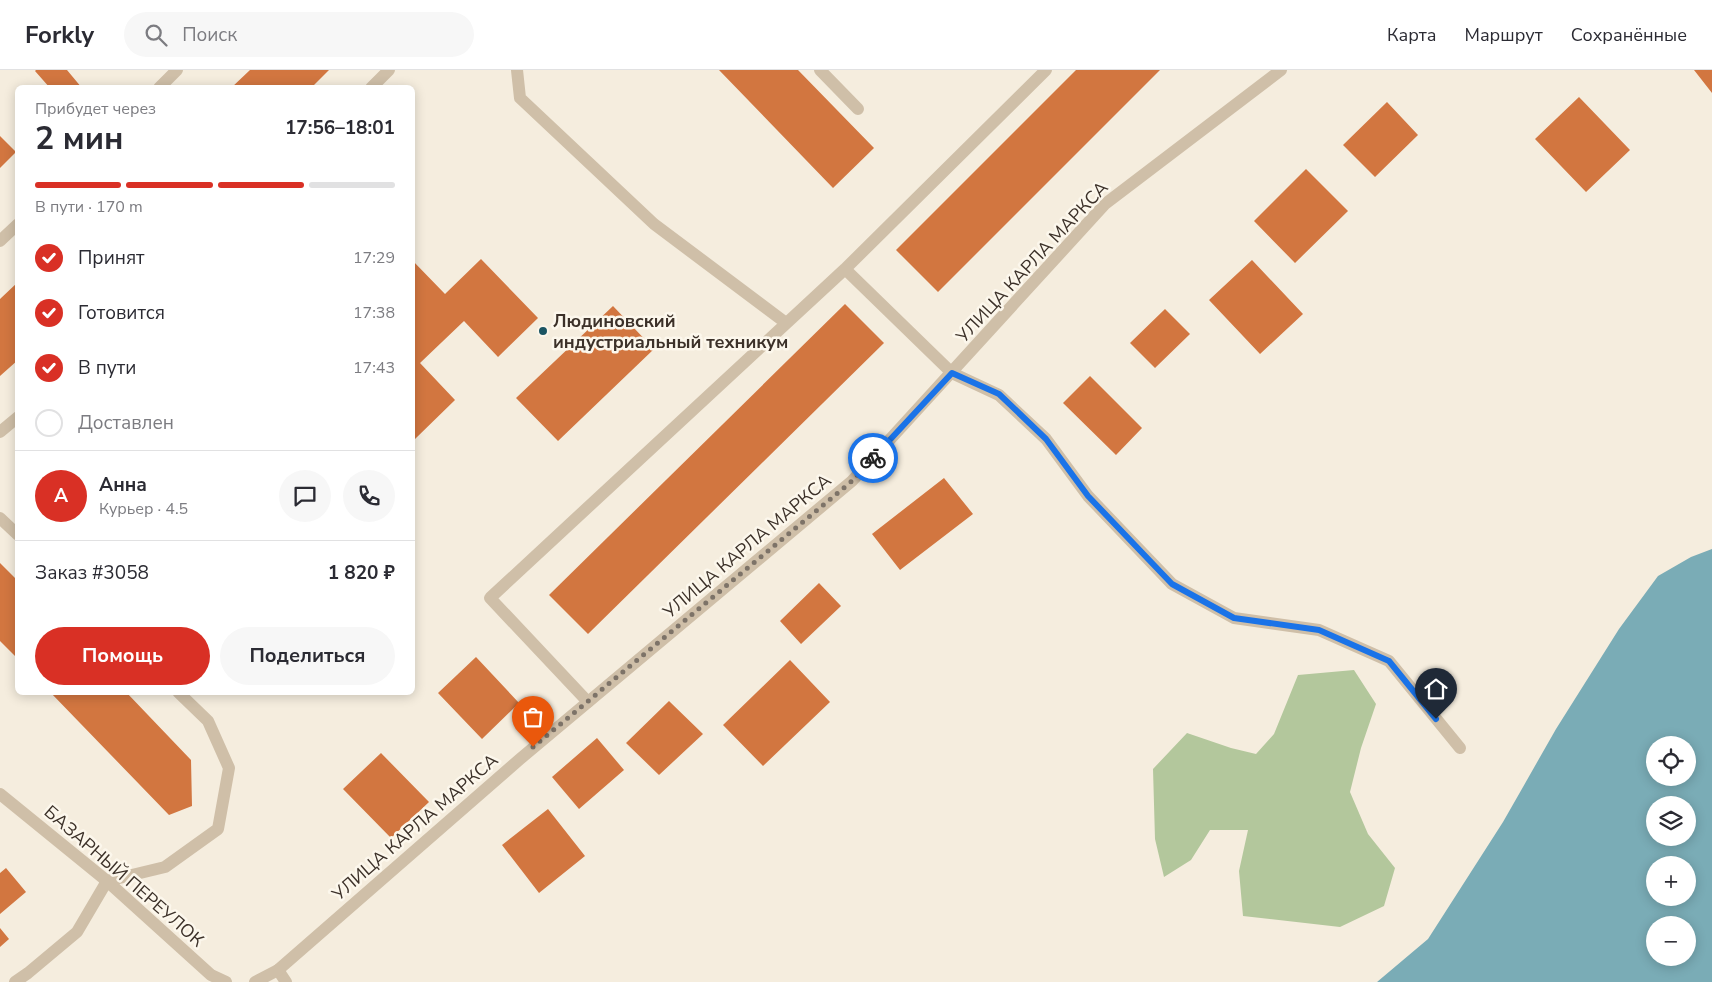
<!DOCTYPE html>
<html lang="ru">
<meta charset="utf-8">
<style>
:root{--surface:#fff;--page:#f7f7f7;--text:#2b2b33;--muted:#7c7c81;--line:#e1e1e2;--accent:#d93025}
body{margin:0;font-family:"Nunito Sans",sans-serif;background:var(--page);color:var(--text);height:100vh;display:flex;flex-direction:column;font-size:19px;white-space:nowrap}
*{box-sizing:border-box;margin:0}
p{font-size:16px;color:var(--muted)}
.icon{flex:none;width:28px;height:28px;fill:none;stroke:currentColor;stroke-width:2;stroke-linecap:round;stroke-linejoin:round}
.map{position:relative;flex:1;overflow:hidden}
.side{position:absolute;left:15px;top:15px;width:400px;height:610px;display:flex;flex-direction:column;background:var(--surface);border-radius:8px;box-shadow:0 2px 12px #0003}
.side>*{flex:none}
.buttons{position:absolute;left:1646px;top:666px;display:grid;gap:10px}
.buttons a{display:grid;place-items:center;width:50px;height:50px;border-radius:50%;background:var(--surface);box-shadow:0 2px 12px #0003;font-size:25px}
.pin{position:absolute;display:grid;place-items:center;width:42px;height:42px;color:#fff;margin:-51px -21px;border-radius:50% 50% 50% 0;rotate:-45deg;box-shadow:0 0 5px #0007}
.pin .icon{rotate:45deg}
.courier{position:absolute;display:grid;place-items:center;width:50px;height:50px;margin:-25px;border:4px solid #1a73e8;border-radius:50%;background:#fff;color:#222;box-shadow:0 1px 6px #0007}
.headline em{font-style:normal;font-weight:700}
.headline div{display:flex;flex-direction:column-reverse}
.headline{display:flex;align-items:center;justify-content:space-between;height:85px;padding:0 20px}
h1{font-size:32px;font-weight:700;line-height:38px}
.bar{display:grid;grid-template-columns:repeat(4,1fr);gap:8px 5px;align-content:center;height:60px;padding:0 20px}
.bar i{height:6px;border-radius:4px;background:var(--line)}
.bar .active{background:var(--accent)}
.bar p{grid-column:span 4}
.line{display:flex;align-items:center;gap:12px;padding:0 20px;border-top:1px solid var(--line)}
.line div{flex:1}
.round{display:grid;place-items:center;flex:none;width:52px;height:52px;border-radius:26px;background:var(--page)}
ol{padding:0 20px;list-style:none}
li{display:flex;align-items:center;gap:15px;height:55px}
li p{margin-inline-start:auto}
li .icon{padding:5px;border-radius:50%;background:var(--accent);color:#fff;stroke-width:4}
li:last-child{color:var(--muted)}
li i{width:28px;height:28px;border:2px solid var(--line);border-radius:50%}
.cta{display:flex;gap:10px;margin-top:auto;padding:10px 20px}
.cta a{flex:1;height:58px;border-radius:30px;background:var(--accent);color:#fff;font-size:20px;font-weight:700;line-height:58px;text-align:center}
.cta a+a{background:var(--page);color:var(--text)}
header{display:flex;align-items:center;gap:30px;box-sizing:border-box;height:70px;padding:0 25px;background:var(--surface);border-bottom:1px solid var(--line)}
header strong{font-size:24px}
nav{display:flex;gap:28px;margin-inline-start:auto;font-size:18px}
.search{width:350px;height:45px;background:var(--page);display:flex;align-items:center;gap:12px;box-sizing:border-box;padding:0 18px;border-radius:28px;color:var(--muted);font-size:19px}
.map>svg:first-child{display:block}
</style>
<header>
<strong>Forkly</strong>
<div class="search"><svg class="icon" aria-label="search" viewBox="0 0 24 24"><circle cx="10" cy="10" r="6"/><path d="M15 15l6 6"/></svg>Поиск</div>
<nav><a>Карта</a><a>Маршрут</a><a>Сохранённые</a></nav>
</header>
<div class="map">
<svg width="1712" height="912" viewBox="0 0 1712 912">
<rect width="100%" height="100%" fill="#f5edde"/>
<path fill="#b3c79c" d="M 1354,600 L 1376,634 L 1361,678 L 1350,722 L 1368,764 L 1395,798 L 1384,836 L 1340,857 L 1243,846 L 1239,801 L 1248,760 L 1210,760 L 1191,790 L 1164,807 L 1155,769 L 1153,699 L 1187,663 L 1231,678 L 1256,684 L 1274,664 L 1298,605 Z"/>
<path fill="#7aacb6" fill-rule="evenodd" d="M 1712,479 L 1712,912 L 1377,912 L 1428,869 L 1503,752 L 1556,659 L 1619,559 L 1658,506 L 1691,487 ZM 1655,675 L 1688,675 L 1688,708 L 1655,708 ZM 1655,735 L 1688,735 L 1688,768 L 1655,768 ZM 1655,795 L 1688,795 L 1688,828 L 1655,828 ZM 1655,855 L 1688,855 L 1688,888 L 1655,888 Z"/>
<path fill="#d27640" d="M 36,0 L 67,0 L 82,18 L 50,18 L 35,1 Z
M 250,0 L 329,0 L 311,18 L 231,18 Z
M 719,0 L 798,0 L 874,78 L 833,118 Z
M 1076,0 L 1160,0 L 938,222 L 896,180 Z
M 1694,0 L 1712,0 L 1712,23 Z
M 1579,27 L 1630,80 L 1586,122 L 1535,69 Z
M 1387,32 L 1418,65 L 1375,107 L 1343,75 Z
M 0,66 L 16,82 L 0,98 Z
M 1306,99 L 1348,141 L 1295,193 L 1254,151 Z
M 481,189 L 538,248 L 498,287 L 464,251 L 420,293 L 455,330 L 415,369 L 412,367 L 412,190 L 445,224 Z
M 1252,190 L 1303,244 L 1260,284 L 1209,230 Z
M 18,212 L 18,290 L 0,306 L 0,229 Z
M 845,234 L 884,273 L 588,564 L 549,525 Z
M 613,236 L 654,279 L 558,371 L 516,328 Z
M 1165,239 L 1190,264 L 1155,298 L 1130,273 Z
M 1090,306 L 1142,358 L 1116,385 L 1063,333 Z
M 944,408 L 973,444 L 900,500 L 872,464 Z
M 0,493 L 18,511 L 18,589 L 0,571 Z
M 819,513 L 841,536 L 801,574 L 780,551 Z
M 476,587 L 519,633 L 482,669 L 438,623 Z
M 790,590 L 830,632 L 763,696 L 723,655 Z
M 50,622 L 126,622 L 191,690 L 192,736 L 169,745 Z
M 669,631 L 703,664 L 659,705 L 626,673 Z
M 597,668 L 624,700 L 579,739 L 552,707 Z
M 381,683 L 429,732 L 391,768 L 343,719 Z
M 548,739 L 585,786 L 539,823 L 502,775 Z
M 6,798 L 26,822 L 0,844 L 0,803 Z
M 0,858 L 9,869 L 0,877 Z"/>
<g fill="none" stroke-linecap="round" stroke-linejoin="round">
<path stroke="#cfbfa8" stroke-width="12" d="M 517,0 L 520,28 L 654,154 L 786,253
M 820,0 L 858,39
M 371,18 L 389,0
M 845,199 L 1046,0
M 0,362 L 18,347
M 0,448 L 18,465
M 588,632 L 490,528 L 845,199 L 952,303 L 999,325 L 1046,369 L 1088,426 L 1172,514 L 1234,548 L 1319,560 L 1389,591 L 1460,678
M 107,811 L 165,797 L 218,759 L 229,698 L 208,651 L 178,622
M 278,900 L 286,912"/>
<path stroke="#cfbfa8" stroke-width="12" d="M 159,18 L 177,0
M 0,171 L 18,154
M 0,724 L 107,811 L 211,905 L 226,912
M 15,912 L 28,903 L 77,862 L 107,811
M 255,912 L 278,900 L 520,689 L 852,411 L 1105,134 L 1281,0"/>
</g>
<g fill="none" stroke-linecap="round" stroke-linejoin="round">
<path stroke="#7d7368" stroke-width="5" stroke-dasharray="0 9" d="M 533,677 L 852,411 L 873,388"/>
<path stroke="#1a73e8" stroke-width="6" d="M 873,388 L 952,303 L 999,324 L 1046,369 L 1088,426 L 1172,514 L 1234,548 L 1319,560 L 1389,591 L 1436,649"/>
</g>
<circle fill="#1a5462" stroke="#fcf7ec" stroke-width="2" cx="543" cy="261" r="5"/>
<g text-anchor="middle" dominant-baseline="central" stroke-width="5" stroke-linejoin="round" paint-order="stroke">
<g font-size="18" fill="#3c3129" stroke="#fcf7ec">
<text transform="translate(1032 192) rotate(-47)">УЛИЦА КАРЛА МАРКСА</text>
<text transform="translate(747 476) rotate(-40)">УЛИЦА КАРЛА МАРКСА</text>
<text transform="translate(415 757) rotate(-41)">УЛИЦА КАРЛА МАРКСА</text>
<text transform="translate(124 806) rotate(41)">БАЗАРНЫЙ ПЕРЕУЛОК</text>
</g>
<g font-size="18" font-weight="bold" fill="#3c3129" stroke="#fcf7ec" text-anchor="start">
<text x="553" y="251">Людиновский<tspan x="553" dy="21">индустриальный техникум</tspan></text>
</g>
</g>
</svg>
<div class="buttons">
<a><svg class="icon" aria-label="locate" viewBox="0 0 24 24"><circle cx="12" cy="12" r="6"/><path d="M12 2v4M12 18v4M2 12h4M18 12h4"/></svg></a>
<a><svg class="icon" aria-label="layers" viewBox="0 0 24 24"><path d="M12 4l9 5-9 5-9-5zM3 14l9 5 9-5"/></svg></a>
<a>+</a>
<a>−</a>
</div>
<div class="pin" style="left:533px;top:677px;background:#ea580c"><svg class="icon" aria-label="bag" viewBox="0 0 24 24"><path d="M5 8h14l-1 12H6zM9 8a3 3 0 0 1 6 0"/></svg></div>
<div class="pin" style="left:1436px;top:649px;background:#1f2937"><svg class="icon" aria-label="home" viewBox="0 0 24 24"><path d="M3 11l9-7 9 7M6 9v11h12V9"/></svg></div>
<div class="courier" style="left:873px;top:388px"><svg class="icon" aria-label="bike" viewBox="0 0 24 24"><circle cx="6" cy="16" r="4"/><circle cx="18" cy="16" r="4"/><path d="M6 16l4-8h5l3 8M10 8l3 8H6M13 5h3"/></svg></div>
<section class="side">
<div class="headline"><div><h1>2 мин</h1><p>Прибудет через</p></div><em>17:56–18:01</em></div>
<div class="bar"><i class="active"></i><i class="active"></i><i class="active"></i><i></i><p>В пути · 170 m</p></div>
<ol>
<li><svg class="icon" aria-label="check" viewBox="0 0 24 24"><path d="M5 12l5 5 9-10"/></svg>Принят<p>17:29</p></li>
<li><svg class="icon" aria-label="check" viewBox="0 0 24 24"><path d="M5 12l5 5 9-10"/></svg>Готовится<p>17:38</p></li>
<li><svg class="icon" aria-label="check" viewBox="0 0 24 24"><path d="M5 12l5 5 9-10"/></svg>В пути<p>17:43</p></li>
<li><i></i>Доставлен</li>
</ol>
<div class="line" style="height:90px"><b class="round" style="background:var(--accent);color:#fff">А</b><div><b>Анна</b><p>Курьер · 4.5</p></div><a class="round"><svg class="icon" aria-label="chat" viewBox="0 0 24 24"><path d="M4 5h16v11H9l-5 4z"/></svg></a><a class="round"><svg class="icon" aria-label="phone" viewBox="0 0 24 24"><path d="M5 4h4l2 5-3 2q2 4 5 5l2-3 5 2v4C11 20 4 13 5 4z"/></svg></a></div>
<div class="line" style="height:65px"><div>Заказ #3058</div><b>1 820 ₽</b></div>
<div class="cta"><a>Помощь</a><a>Поделиться</a></div>
</section>
</div>
